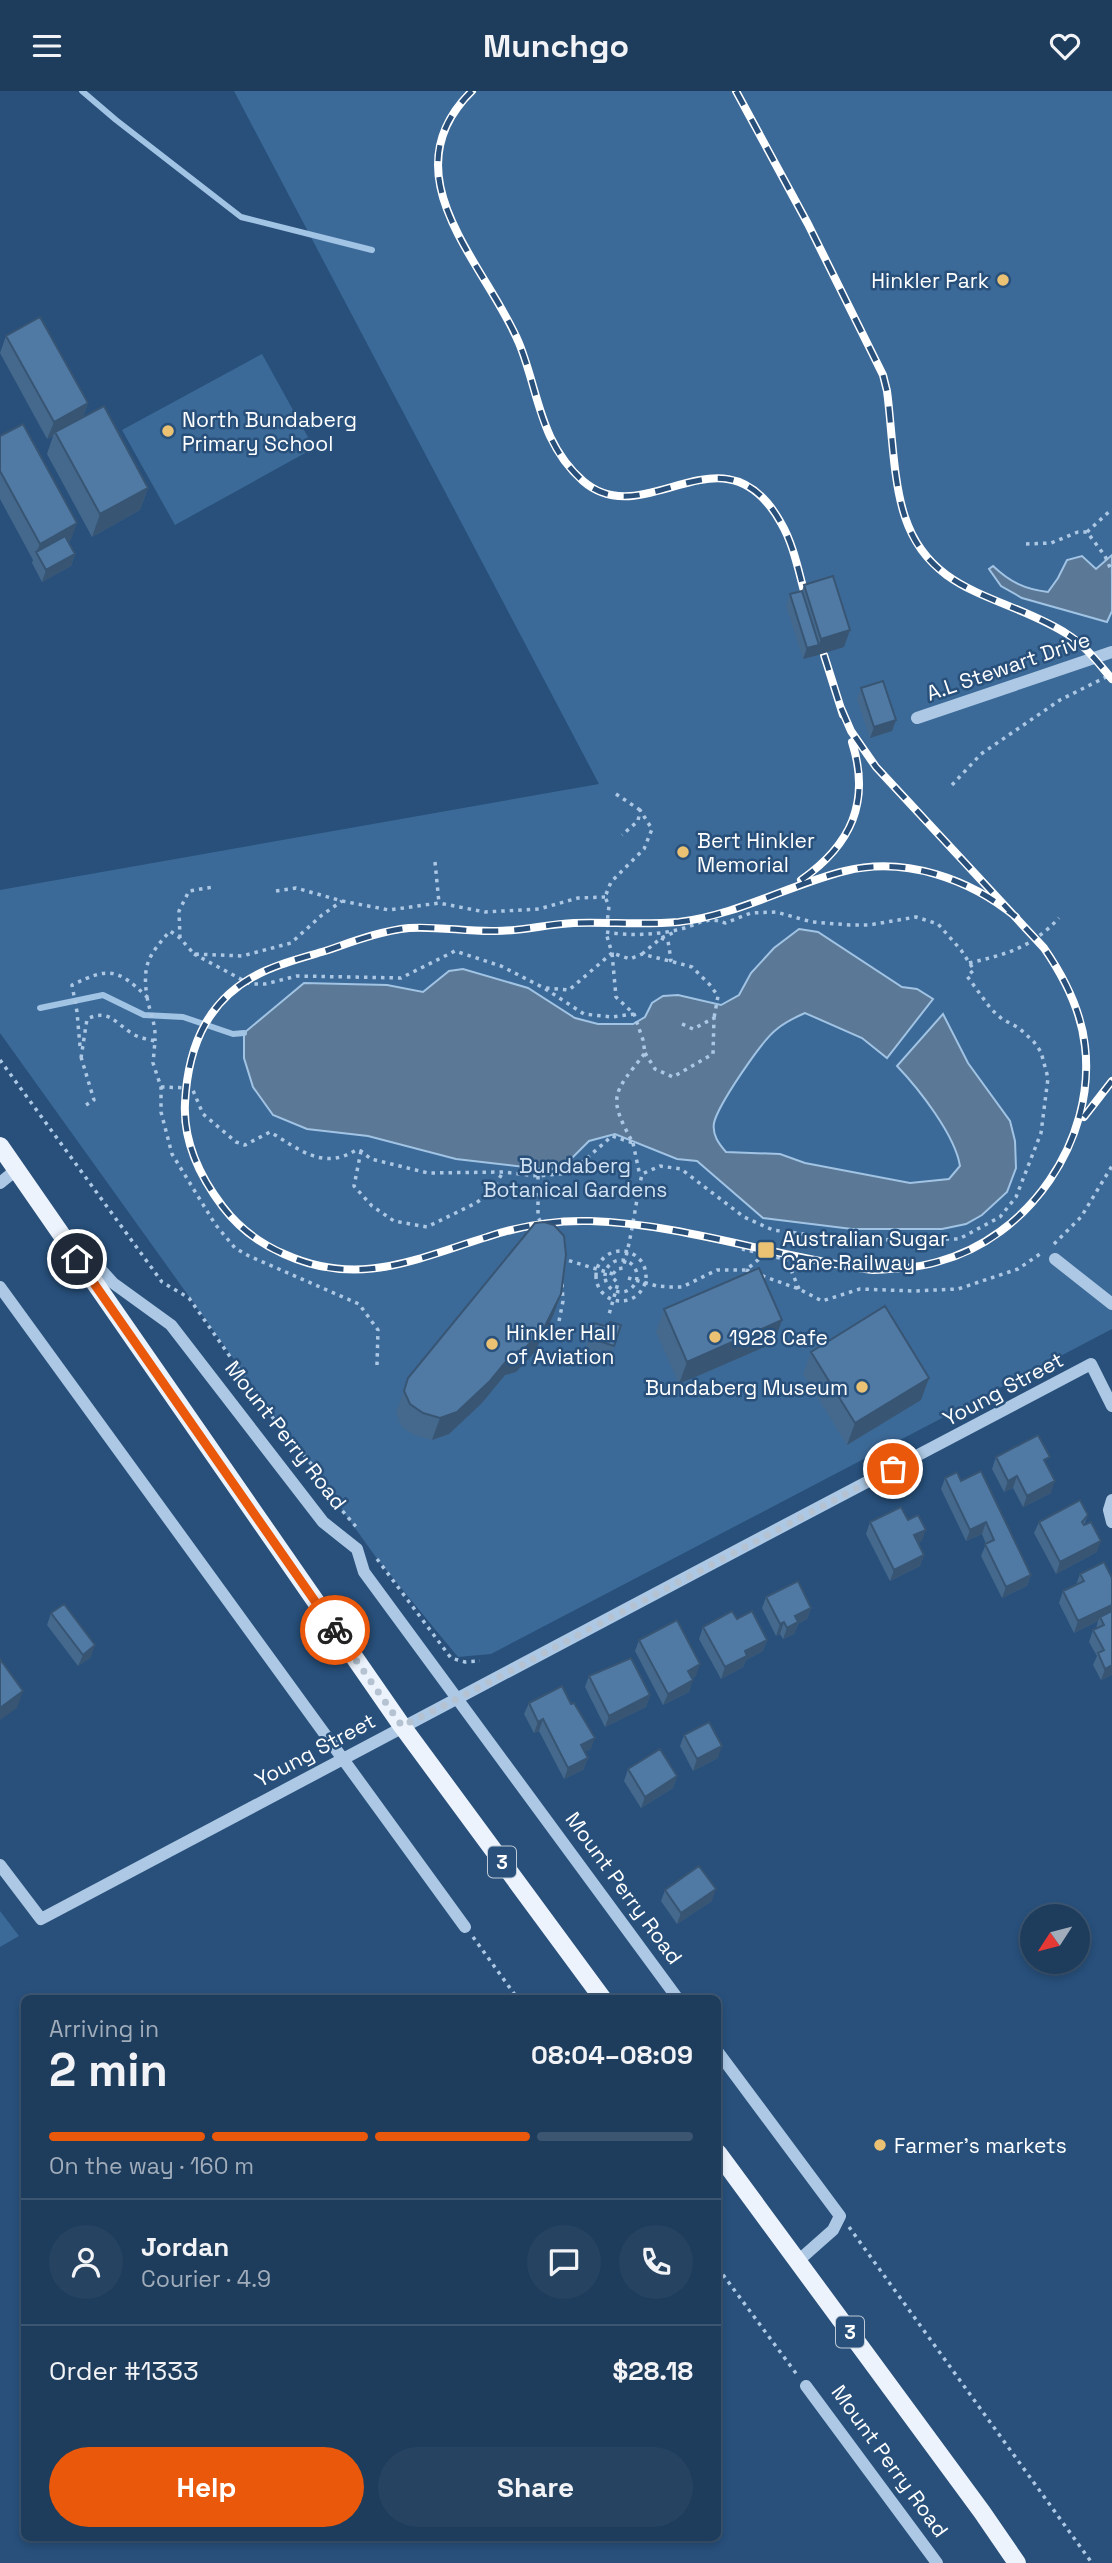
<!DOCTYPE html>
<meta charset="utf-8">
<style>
:root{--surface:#1e3c5c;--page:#264362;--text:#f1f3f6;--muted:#a1adbb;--line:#3c5672;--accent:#ea580c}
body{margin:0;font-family:"Space Grotesk",sans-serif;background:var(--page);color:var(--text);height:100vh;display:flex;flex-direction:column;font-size:26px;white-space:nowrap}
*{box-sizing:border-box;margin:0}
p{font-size:23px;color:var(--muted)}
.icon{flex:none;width:38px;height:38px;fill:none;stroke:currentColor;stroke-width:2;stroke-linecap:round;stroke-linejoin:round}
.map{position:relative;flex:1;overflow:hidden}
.side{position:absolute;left:21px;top:1904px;width:700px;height:546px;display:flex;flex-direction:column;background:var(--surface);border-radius:10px;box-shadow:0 4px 10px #0003,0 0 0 2px var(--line)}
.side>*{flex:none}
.needle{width:46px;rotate:234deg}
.fabs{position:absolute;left:1020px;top:1813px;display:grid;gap:14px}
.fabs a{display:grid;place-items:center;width:70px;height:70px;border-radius:50%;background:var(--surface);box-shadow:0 4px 10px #0003,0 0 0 2px var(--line);font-size:35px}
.pin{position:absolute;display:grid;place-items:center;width:60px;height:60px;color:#fff;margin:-30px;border:4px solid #fff;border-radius:50%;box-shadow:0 2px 7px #0007}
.courier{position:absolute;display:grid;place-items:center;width:70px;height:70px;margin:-35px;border:5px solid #ea580c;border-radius:50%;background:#fff;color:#222;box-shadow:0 2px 9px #0007}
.summary em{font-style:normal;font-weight:700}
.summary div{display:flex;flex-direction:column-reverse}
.summary{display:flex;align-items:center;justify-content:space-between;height:119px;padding:0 28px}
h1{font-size:46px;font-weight:700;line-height:52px}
.bar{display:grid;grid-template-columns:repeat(4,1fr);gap:10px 7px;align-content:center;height:84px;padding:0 28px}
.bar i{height:9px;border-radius:5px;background:var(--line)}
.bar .current{background:var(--accent)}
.bar p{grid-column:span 4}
.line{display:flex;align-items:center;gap:18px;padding:0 28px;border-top:2px solid var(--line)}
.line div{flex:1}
.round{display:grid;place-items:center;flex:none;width:74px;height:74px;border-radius:37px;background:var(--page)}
.cta{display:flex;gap:14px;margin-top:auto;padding:14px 28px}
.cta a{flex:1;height:80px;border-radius:42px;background:var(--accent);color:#fff;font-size:28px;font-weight:700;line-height:80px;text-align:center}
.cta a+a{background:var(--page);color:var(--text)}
header{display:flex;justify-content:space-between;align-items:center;height:91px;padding:0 28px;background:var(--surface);font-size:32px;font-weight:700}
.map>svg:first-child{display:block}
</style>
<header><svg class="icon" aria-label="menu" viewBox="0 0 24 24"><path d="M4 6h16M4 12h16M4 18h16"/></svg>Munchgo<svg class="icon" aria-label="heart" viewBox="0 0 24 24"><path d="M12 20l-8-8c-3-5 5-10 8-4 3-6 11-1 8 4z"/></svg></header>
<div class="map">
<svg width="1112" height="2472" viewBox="0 0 1112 2472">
<rect width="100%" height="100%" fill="#28507b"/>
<path fill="#3c6a98" d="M 234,0 L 1112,0 L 1112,1238 L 491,1563 L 458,1566 L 378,1469 L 0,942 L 0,799 L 599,693 Z
M 262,263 L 314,357 L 175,434 L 122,339 Z
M 0,1820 L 19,1845 L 0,1856 Z"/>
<path fill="#5b7896" stroke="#a1c3e4" stroke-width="2" d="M 1112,464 L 1112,520 L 1107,531 L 1022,507 L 1001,495 L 989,478 L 993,475 C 1010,491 1024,498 1048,501 L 1058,487 L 1067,469 L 1082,465 L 1096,478 Z
M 799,838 L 818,841 L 902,896 L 917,898 L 933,908 L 887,967 L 862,947 L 805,922 C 796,926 785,931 777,938 C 762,949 718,1014 714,1032 C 712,1044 719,1053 726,1061 L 780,1063 L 805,1072 L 910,1092 L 949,1088 L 960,1075 C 955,1044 919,998 897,975 L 943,923 L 968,972 L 1010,1030 L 1015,1050 L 1016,1077 L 1007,1101 L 982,1124 L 966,1133 L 942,1138 L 852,1138 L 763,1127 L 697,1070 L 677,1068 L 615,1043 L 589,1050 L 568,1071 L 550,1079 L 456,1068 L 368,1045 L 307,1038 L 273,1024 L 253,996 L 244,967 L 244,942 L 304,892 L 387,894 L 423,901 L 449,880 L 463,878 L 528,897 L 575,927 L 598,933 L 633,933 L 645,926 L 652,912 L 663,905 L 678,904 L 721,914 L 739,904 L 751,882 L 774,857 Z"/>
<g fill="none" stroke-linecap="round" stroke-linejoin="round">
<path stroke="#a1c3e4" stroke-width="6" d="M 82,0 L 116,29 L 241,126 L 372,159
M 40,917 L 103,904 L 144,924 L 183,926 L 233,943 L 244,942"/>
<path stroke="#acc8e4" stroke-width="3.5" stroke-dasharray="3.5 5" stroke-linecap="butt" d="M 1087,441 L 1112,418
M 1026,453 L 1051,452 L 1078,441 L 1087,441 L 1105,465 L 1112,481
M 952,694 L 981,663 L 1060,609 L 1112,583
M 616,703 L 640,719
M 435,771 L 439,812
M 276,800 L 296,797 L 342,810 L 389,819 L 439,812 L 485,821 L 539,818 L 578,807 L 605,806
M 180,847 L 179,820 L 189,800 L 213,796
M 661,847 L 668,850 L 671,869 L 669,870
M 194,863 L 250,893 L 265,893 L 297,885 L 401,887 L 455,860 L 501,875 L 544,897 L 584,923 L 612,926 L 634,923 L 616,906 L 612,862 L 630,868 L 642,863 L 685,874 L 692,876 L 710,894 L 718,905 L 714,927
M 642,863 L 661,847 L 675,841
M 969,872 C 1007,863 1031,857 1059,827
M 546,897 L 569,899 L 612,862 L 606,842
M 147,906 C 150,923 156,932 155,950
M 80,955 L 77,921 L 72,894 C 109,876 117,877 147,906 C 142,873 149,864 170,840 L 180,847 L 194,863 L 242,865 L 291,852 L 322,824 L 342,810
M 645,962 L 655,978 L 673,986 L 713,963 L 714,927 L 693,938 L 680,932
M 81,966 L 94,1009 L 86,1014
M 81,967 L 87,928 C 109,917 116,933 133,943 C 139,947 148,948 155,950 L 153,972 L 161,996 L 161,1021 L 172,1063 L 215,1133 L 235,1157 L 249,1165 L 359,1213 L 378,1239 L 377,1274
M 0,969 L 162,1191 L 189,1207 L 285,1344 L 316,1378 L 328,1403 L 358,1438
M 161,996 L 192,997 L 203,1023 L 236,1051 L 245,1054 L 270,1041 C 299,1058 323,1080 356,1059 L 361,1060 L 371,1068 L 428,1082 L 503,1081 L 538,1085 L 570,1082 L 612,1045 L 633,1052 C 607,1005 613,1003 645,962 L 643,949 L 634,923
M 633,1052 L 640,1085
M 361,1060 L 354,1095 L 372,1115 L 394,1130 L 427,1136 L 476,1112 L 491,1101 L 503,1081
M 538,1085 L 538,1126 L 543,1135
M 1054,1153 L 1081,1126 L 1112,1075
M596 1185a25 25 0 1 1 50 0a25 25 0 1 1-50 0Z
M 760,1162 L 795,1171
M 563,1164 L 567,1169 L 613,1183 L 613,1187 L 618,1192 L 608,1227
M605 1185a16 16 0 1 1 32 0a16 16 0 1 1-32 0Z
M 746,1179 L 799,1198 L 822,1210 L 860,1198 L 914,1200 L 958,1198 L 1018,1178 L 1040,1163
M 613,1183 L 617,1178 L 623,1177 C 632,1145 635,1115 642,1083 L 660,1075 L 681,1078 L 744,1126 L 773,1139 L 850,1149 L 959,1148 L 1000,1126 L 1016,1106 L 1041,1042 L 1048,987 L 1041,961 L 1034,951 L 1019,937 L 1002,928 L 991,918 L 967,885 L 974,879 L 961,859 L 938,833 L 916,826 L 869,834 L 850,834 L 812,831 L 776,821 L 751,822 L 725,832 C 705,824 697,835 677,839 C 655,844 628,845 606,841 L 609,815 L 605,806 L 611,791 L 644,758 L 652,738 L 640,719 L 638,730 L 622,744
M 628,1187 L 657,1195 L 669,1196 L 682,1196 L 717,1179 L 746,1179 L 759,1168 L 760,1162 L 742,1158
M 799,1198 L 791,1179 L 795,1171 L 802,1172
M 559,1230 L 563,1210 L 562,1192
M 377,1468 L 451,1567 L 465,1571 L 480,1570
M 473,1846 L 518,1908
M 849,2136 L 1092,2472
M 718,2177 L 798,2285"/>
<path stroke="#acc8e4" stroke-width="12" d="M 917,627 L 1112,561
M 0,1092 L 16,1079
M 71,1146 L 113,1192 L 171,1234 L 323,1431 L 357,1458 L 364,1481 L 678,1908
M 1055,1168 L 1112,1213
M 0,1196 L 465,1836
M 1112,1409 L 1109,1419 L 1112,1431
M 0,1774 L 41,1828 C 390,1640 741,1458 1091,1273 L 1112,1315
M 718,1961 L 840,2125 L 833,2139 L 798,2170
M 806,2295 L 937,2472"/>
<path stroke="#ecf3fc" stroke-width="18" d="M 0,1055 L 402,1635 L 603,1908
M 718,2062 L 982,2421 L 1017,2472"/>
<g stroke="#fff" stroke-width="8">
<path id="rail" d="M 472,0 C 386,84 486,173 519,252 C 539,301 539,351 583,390 C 645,444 724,329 781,432 C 794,454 799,483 806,507
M 736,0 L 808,133 L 883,284 L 887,300 C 892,337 893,391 905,426 C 931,505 1006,504 1067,543 C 1085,554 1098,572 1112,588
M 824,564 L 843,624
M 841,617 L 851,640 L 876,676 L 1044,857 C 1064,886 1081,919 1085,955 C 1096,1049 1029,1147 937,1171 C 916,1177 895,1178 873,1179 C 778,1167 685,1133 590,1130 C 555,1129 520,1135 487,1146 C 415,1168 359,1197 284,1163 C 261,1153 239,1137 223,1116 C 200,1086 183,1050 185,1012 C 188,953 209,904 267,879 C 285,871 305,866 325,860 C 352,851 380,840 409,837 C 438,835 467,841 496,840 C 522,840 548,833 574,832 C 609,831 644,834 679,831 C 737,824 789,794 845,780 C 905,765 970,788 1016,826
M 801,789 C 851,754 871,711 852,651
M 1084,1026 L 1112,990"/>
</g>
<use href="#rail" stroke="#28507b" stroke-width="5" stroke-dasharray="16" stroke-linecap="butt"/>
</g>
<path fill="#45698d" d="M 6,245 L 88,312 L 83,326 L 148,397 L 140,419 L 92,446 L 47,363 L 53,345 L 47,348 L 0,262 Z
M 0,345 L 71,449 L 68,451 L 75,463 L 71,475 L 42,491 L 32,472 L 33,469 L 0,408 Z
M 804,494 L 844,556 L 803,568 L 786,514 L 790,503 L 802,500 Z
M 861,597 L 896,629 L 892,640 L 870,647 L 857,608 Z
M 561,1203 L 553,1225 L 534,1262 L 516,1281 L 505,1284 L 482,1312 L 449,1343 L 432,1349 L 414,1344 L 402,1336 L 396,1322 L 408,1287 Z
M 664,1218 L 774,1252 L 679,1293 L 656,1241 Z
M 594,1232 L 614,1255 L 610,1266 L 585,1258 Z
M 811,1261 L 929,1287 L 921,1309 L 847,1354 L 803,1283 Z
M 996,1366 L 1047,1375 L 1051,1402 L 1023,1416 L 1013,1397 L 1004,1401 L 992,1378 Z
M 945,1387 L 961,1390 L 1031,1484 L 1027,1495 L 1002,1507 L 981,1465 L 986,1453 L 982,1443 L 966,1450 L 941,1398 Z
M 1088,1424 L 1084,1434 L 1097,1461 L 1056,1483 L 1034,1442 L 1039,1431 Z
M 908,1429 L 922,1450 L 918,1452 L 924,1464 L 920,1475 L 890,1490 L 866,1443 L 870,1431 Z
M 1104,1471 L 1112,1584 L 1101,1589 L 1093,1574 L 1097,1565 L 1089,1551 L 1093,1539 L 1096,1538 L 1098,1530 L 1074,1542 L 1059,1512 L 1063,1500 L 1076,1494 L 1080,1483 Z
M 766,1506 L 811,1517 L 807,1528 L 798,1533 L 794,1543 L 783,1548 L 780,1543 L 776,1545 L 762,1517 Z
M 51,1522 L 91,1566 L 78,1575 L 47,1534 Z
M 737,1528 L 767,1549 L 763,1560 L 746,1569 L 743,1576 L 721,1588 L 699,1548 L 703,1536 Z
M 639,1549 L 696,1585 L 692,1587 L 689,1601 L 663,1614 L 635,1560 Z
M 589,1585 L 650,1604 L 646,1616 L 605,1636 L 585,1596 Z
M 529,1612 L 591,1658 L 584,1661 L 588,1667 L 583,1679 L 564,1688 L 539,1640 L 534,1642 L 524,1623 Z
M 684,1644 L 718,1667 L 693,1680 L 680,1655 Z
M 628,1678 L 677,1685 L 673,1697 L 641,1717 L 624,1690 Z
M 665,1799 L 712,1810 L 677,1833 L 661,1810 Z"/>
<path fill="#385573" d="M 88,312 L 82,329 L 55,341 L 53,345 L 47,348 L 54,331 Z
M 148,397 L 140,419 L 92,446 L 100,423 Z
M 77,432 L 71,449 L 39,466 L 36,462 L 40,453 Z
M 75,463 L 71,475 L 42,491 L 46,479 Z
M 850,539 L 844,556 L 815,565 L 821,548 Z
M 819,554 L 815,565 L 803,568 L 807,557 Z
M 896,629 L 892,640 L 870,647 L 874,636 Z
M 561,1203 L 553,1225 L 534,1262 L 516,1281 L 505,1284 L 482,1312 L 449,1343 L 432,1349 L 440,1327 L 513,1262 Z
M 782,1229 L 774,1252 L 679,1293 L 687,1271 Z
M 929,1287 L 921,1309 L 847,1354 L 855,1332 Z
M 1017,1385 L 1013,1397 L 1004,1401 L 1008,1390 Z
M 1055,1390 L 1051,1402 L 1023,1416 L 1027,1405 Z
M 986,1431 L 982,1443 L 966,1450 L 970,1439 Z
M 926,1439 L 922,1450 L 910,1456 L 914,1444 Z
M 1101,1450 L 1097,1461 L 1056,1483 L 1060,1471 Z
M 924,1464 L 920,1475 L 890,1490 L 894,1479 Z
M 1031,1484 L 1027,1495 L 1002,1507 L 1006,1496 Z
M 1112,1514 L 1112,1523 L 1100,1526 L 1098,1530 L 1074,1542 L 1078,1530 Z
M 811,1517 L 807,1528 L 798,1533 L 794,1543 L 783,1548 L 787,1537 L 795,1525 Z
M 784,1531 L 780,1543 L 776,1545 L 780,1533 Z
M 767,1549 L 763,1560 L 746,1569 L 743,1576 L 721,1588 L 725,1576 L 745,1560 Z
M 95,1554 L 91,1566 L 78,1575 L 83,1564 Z
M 700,1573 L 696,1585 L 684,1591 L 688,1580 Z
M 1112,1574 L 1112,1584 L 1101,1589 L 1105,1578 Z
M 693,1589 L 689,1601 L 663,1614 L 668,1603 Z
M 23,1600 L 17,1617 L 0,1629 L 0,1617 Z
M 650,1604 L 646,1616 L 605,1636 L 609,1625 Z
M 543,1628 L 539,1640 L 534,1642 L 538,1631 Z
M 595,1647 L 591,1658 L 576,1665 L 581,1654 Z
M 722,1655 L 718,1667 L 693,1680 L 697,1668 Z
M 588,1667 L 583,1679 L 564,1688 L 568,1677 Z
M 677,1685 L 673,1697 L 641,1717 L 645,1706 Z
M 716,1798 L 712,1810 L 677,1833 L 681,1822 Z"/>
<path fill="#507aa4" stroke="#385573" stroke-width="2" d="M 40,226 L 88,312 L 54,331 L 6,245 Z
M 104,315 L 148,397 L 100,423 L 55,341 Z
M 23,333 L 77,432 L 40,453 L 0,380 L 0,345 Z
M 65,445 L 75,463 L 46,479 L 36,461 Z
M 833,485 L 850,539 L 821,548 L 804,494 Z
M 802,500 L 819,554 L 807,557 L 790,503 Z
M 883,590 L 896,629 L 874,636 L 861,597 Z
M 544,1131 L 554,1134 L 564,1145 L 566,1164 L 561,1203 L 543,1239 L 524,1258 L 513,1262 L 490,1290 L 457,1321 L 440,1327 L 423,1322 L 410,1313 L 404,1300 L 408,1287 L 535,1132 Z
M 759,1177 L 782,1229 L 687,1271 L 664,1218 Z
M 885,1215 L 929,1287 L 855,1332 L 811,1261 Z
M 610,1231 L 621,1234 L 614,1255 L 590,1247 L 594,1232 L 608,1236 Z
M 1038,1344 L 1050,1366 L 1044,1369 L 1055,1390 L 1027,1405 L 1017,1385 L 1008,1390 L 996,1366 Z
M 981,1380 L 1031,1484 L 1006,1496 L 985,1453 L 994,1449 L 986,1431 L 970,1439 L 945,1387 L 957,1381 L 961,1390 Z
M 1080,1409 L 1088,1424 L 1082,1431 L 1084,1434 L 1091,1431 L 1101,1450 L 1060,1471 L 1039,1431 Z
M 901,1416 L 908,1429 L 918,1424 L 926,1439 L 914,1444 L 924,1464 L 894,1479 L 870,1431 Z
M 1104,1471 L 1112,1487 L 1112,1514 L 1078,1530 L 1063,1500 L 1084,1490 L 1080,1483 Z
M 798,1490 L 811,1517 L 795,1525 L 798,1531 L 787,1537 L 784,1531 L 780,1533 L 766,1506 Z
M 64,1513 L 95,1554 L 83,1564 L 51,1522 Z
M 732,1520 L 737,1528 L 752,1520 L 767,1549 L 745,1560 L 747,1565 L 725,1576 L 703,1536 Z
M 1112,1520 L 1112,1574 L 1105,1578 L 1098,1562 L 1104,1559 L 1093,1539 L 1104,1534 L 1100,1526 Z
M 677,1529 L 700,1573 L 688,1580 L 693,1589 L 668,1603 L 639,1549 Z
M 631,1567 L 650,1604 L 609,1625 L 589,1585 Z
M 0,1568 L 23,1600 L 0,1617 Z
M 562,1595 L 571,1613 L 574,1612 L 595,1647 L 581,1654 L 588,1667 L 568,1677 L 543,1628 L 538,1631 L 529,1612 Z
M 709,1631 L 722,1655 L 697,1668 L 684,1644 Z
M 660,1658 L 677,1685 L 645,1706 L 628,1678 Z
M 699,1775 L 716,1798 L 681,1822 L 665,1799 Z"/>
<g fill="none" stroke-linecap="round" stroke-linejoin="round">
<path stroke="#b4c2d1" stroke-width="7" stroke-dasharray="0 12.6" d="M 335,1539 L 402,1635 L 457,1608 L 893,1378"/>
<path stroke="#ea580c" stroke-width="9" d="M 77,1168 L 335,1539"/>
</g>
<g fill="#ebc273" stroke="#28507b" stroke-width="2.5">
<circle cx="1003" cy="189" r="7"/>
<circle cx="168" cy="340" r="7"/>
<circle cx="683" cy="761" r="7"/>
<rect x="757" y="1150" width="18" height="18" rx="3.5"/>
<circle cx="715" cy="1246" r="7"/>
<circle cx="492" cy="1253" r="7"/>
<circle cx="862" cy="1296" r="7"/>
<circle cx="880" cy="2054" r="7"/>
</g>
<g text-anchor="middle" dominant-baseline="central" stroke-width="5" stroke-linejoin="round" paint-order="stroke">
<g fill="#28507b" stroke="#becad7" stroke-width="2">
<rect x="488" y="1755.5" width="28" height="31" rx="5"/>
<rect x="836" y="2225.5" width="28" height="31" rx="5"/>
</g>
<g font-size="19" font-weight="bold" fill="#fff">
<text x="502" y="1771">3</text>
<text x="850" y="2241">3</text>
</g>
<g font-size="21" fill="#fff" stroke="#28507b" text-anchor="start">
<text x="989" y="189" text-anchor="end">Hinkler Park</text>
<text x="182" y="328">North Bundaberg<tspan x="182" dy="24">Primary School</tspan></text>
<text x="697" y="749">Bert Hinkler<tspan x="697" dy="24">Memorial</tspan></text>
<text x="782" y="1147">Australian Sugar<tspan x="782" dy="24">Cane Railway</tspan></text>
<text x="506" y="1241">Hinkler Hall<tspan x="506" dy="24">of Aviation</tspan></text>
<text x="729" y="1246">1928 Cafe</text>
<text x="848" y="1296" text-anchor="end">Bundaberg Museum</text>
<text x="894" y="2054">Farmer's markets</text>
</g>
<g font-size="21" fill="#fff" stroke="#28507b">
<text transform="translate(1008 575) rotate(-19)">A.L Stewart Drive</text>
<text transform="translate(1003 1298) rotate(-28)">Young Street</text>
<text transform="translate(286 1344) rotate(52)">Mount Perry Road</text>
<text transform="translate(315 1659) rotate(-28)">Young Street</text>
<text transform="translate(624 1797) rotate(54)">Mount Perry Road</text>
<text transform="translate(890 2370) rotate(54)">Mount Perry Road</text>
</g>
<g font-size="21" fill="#cfe1f3" stroke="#28507b">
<text x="575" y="1074">Bundaberg<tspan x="575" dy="24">Botanical Gardens</tspan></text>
</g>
</g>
</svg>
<div class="fabs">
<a><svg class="needle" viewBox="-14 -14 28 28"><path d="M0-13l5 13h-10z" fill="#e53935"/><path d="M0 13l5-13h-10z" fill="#a1adbb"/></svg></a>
</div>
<div class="pin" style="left:893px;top:1378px;background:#ea580c"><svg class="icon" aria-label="bag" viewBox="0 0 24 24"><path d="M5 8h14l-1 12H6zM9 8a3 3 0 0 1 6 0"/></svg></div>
<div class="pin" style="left:77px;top:1168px;background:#1f2937"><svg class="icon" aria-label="home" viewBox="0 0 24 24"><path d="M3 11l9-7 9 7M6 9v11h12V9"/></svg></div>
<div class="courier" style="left:335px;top:1539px"><svg class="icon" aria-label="bike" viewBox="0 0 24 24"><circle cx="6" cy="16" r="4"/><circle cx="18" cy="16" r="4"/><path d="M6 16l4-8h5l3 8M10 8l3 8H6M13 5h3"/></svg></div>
<section class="side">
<div class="summary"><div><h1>2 min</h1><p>Arriving in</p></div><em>08:04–08:09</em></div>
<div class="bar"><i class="current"></i><i class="current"></i><i class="current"></i><i></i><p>On the way · 160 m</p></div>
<div class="line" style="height:126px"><a class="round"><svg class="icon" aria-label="person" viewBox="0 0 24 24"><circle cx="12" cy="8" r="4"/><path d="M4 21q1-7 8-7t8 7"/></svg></a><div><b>Jordan</b><p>Courier · 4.9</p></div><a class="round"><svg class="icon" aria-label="chat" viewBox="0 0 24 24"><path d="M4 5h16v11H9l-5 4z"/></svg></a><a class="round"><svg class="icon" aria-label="phone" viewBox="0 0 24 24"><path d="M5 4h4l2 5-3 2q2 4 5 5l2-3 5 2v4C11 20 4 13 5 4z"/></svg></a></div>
<div class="line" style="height:91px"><div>Order #1333</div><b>$28.18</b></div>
<div class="cta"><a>Help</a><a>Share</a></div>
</section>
</div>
